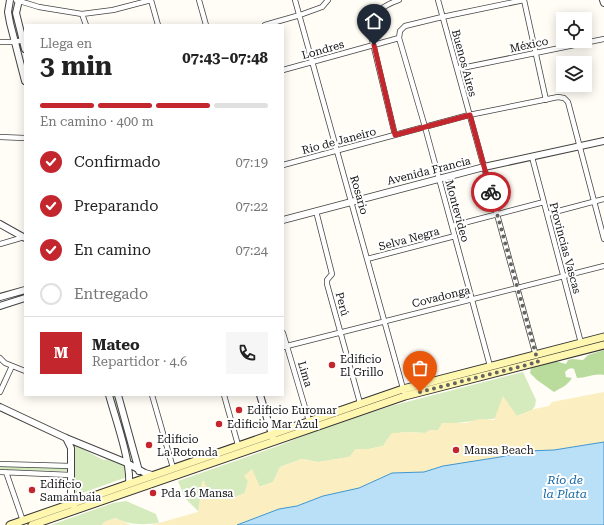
<!DOCTYPE html>
<html lang="es">
<meta charset="utf-8">
<style>
:root{--surface:#fff;--page:#f6f6f6;--text:#222;--muted:#767676;--line:#e0e0e0;--accent:#c4262e}
body{margin:0;font-family:"Roboto Serif",serif;background:var(--page);color:var(--text);height:100vh;display:flex;flex-direction:column;font-size:15px;white-space:nowrap}
*{box-sizing:border-box;margin:0}
p{font-size:13px;color:var(--muted)}
.icon{flex:none;width:22px;height:22px;fill:none;stroke:currentColor;stroke-width:2;stroke-linecap:round;stroke-linejoin:round}
.map{position:relative;flex:1;overflow:hidden}
.side{position:absolute;left:24px;top:24px;width:260px;height:372px;display:flex;flex-direction:column;background:var(--surface);border-radius:0px;box-shadow:0 2px 10px #0003}
.side>*{flex:none}
.controls{position:absolute;left:556px;top:12px;display:grid;gap:8px}
.controls a{display:grid;place-items:center;width:36px;height:36px;border-radius:0px;background:var(--surface);box-shadow:0 2px 10px #0003;font-size:20px}
.pin{position:absolute;display:grid;place-items:center;width:34px;height:34px;color:#fff;margin:-41px -17px;border-radius:50% 50% 50% 0;rotate:-45deg;box-shadow:0 0 4px #0007}
.pin .icon{rotate:45deg}
.courier{position:absolute;display:grid;place-items:center;width:40px;height:40px;margin:-20px;border:3px solid #c4262e;border-radius:50%;background:#fff;color:#222;box-shadow:0 1px 5px #0007}
.summary em{font-style:normal;font-weight:700}
.summary div{display:flex;flex-direction:column-reverse}
.summary{display:flex;align-items:center;justify-content:space-between;height:68px;padding:0 16px}
h1{font-size:26px;font-weight:700;line-height:30px}
.bar{display:grid;grid-template-columns:repeat(4,1fr);gap:6px 4px;align-content:center;height:48px;padding:0 16px}
.bar i{height:5px;border-radius:3px;background:var(--line)}
.bar .active{background:var(--accent)}
.bar p{grid-column:span 4}
.line{display:flex;align-items:center;gap:10px;padding:0 16px;border-top:1px solid var(--line)}
.line div{flex:1}
.round{display:grid;place-items:center;flex:none;width:42px;height:42px;border-radius:0px;background:var(--page)}
ol{padding:0 16px;list-style:none}
li{display:flex;align-items:center;gap:12px;height:44px}
li p{margin-inline-start:auto}
li .icon{padding:4px;border-radius:50%;background:var(--accent);color:#fff;stroke-width:4}
li:last-child{color:var(--muted)}
li i{width:22px;height:22px;border:2px solid var(--line);border-radius:50%}
.map>svg:first-child{display:block}
</style>
<div class="map">
<svg width="604" height="525" viewBox="0 0 604 525">
<rect width="100%" height="100%" fill="#fffdf5"/>
<path fill="#d5ebbd" d="M 523,372 L 536,400 L 535,406 L 532,410 L 517,416 L 456,423 L 438,430 L 430,430 L 425,433 L 406,432 L 398,433 L 392,433 L 383,446 L 369,449 L 356,449 L 350,457 L 318,462 L 302,459 L 280,467 L 273,482 L 259,487 L 248,481 L 245,493 L 233,498 L 213,500 L 209,496 L 204,481 L 202,482 L 199,512 L 185,498 L 178,481 L 278,446 L 318,430 L 391,406 Z
M 113,395 L 115,395 L 133,463 L 131,462 Z
M 74,444 L 83,447 L 81,448 L 103,460 L 109,459 L 126,466 L 127,477 L 74,496 L 73,494 Z
M 0,466 L 68,468 L 67,471 L 0,470 Z
M 126,501 L 156,514 L 159,523 C 142,525 130,525 115,518 L 105,522 L 102,525 L 51,525 L 113,503 Z"/>
<path fill="#b9dc9c" d="M 604,350 L 604,375 C 595,373 586,378 577,378 L 574,369 C 571,367 568,369 565,372 L 566,377 L 572,378 C 568,385 561,388 554,392 L 537,380 L 530,373 L 531,368 L 555,361 L 566,364 L 568,360 L 572,359 L 583,360 L 588,355 Z"/>
<path fill="#fbeec1" d="M 604,392 L 604,442 L 554,450 L 527,451 L 500,457 L 443,466 L 424,472 L 392,473 L 359,488 L 323,496 L 297,506 L 279,509 L 237,525 L 152,525 L 198,512 L 202,482 L 204,481 L 209,496 L 213,499 L 222,492 L 233,498 L 245,493 L 248,481 L 244,476 L 252,469 L 260,487 L 273,482 L 280,467 L 302,459 L 318,462 L 349,457 L 356,449 L 369,449 L 383,446 L 392,433 L 398,433 L 406,432 L 425,433 L 430,430 L 438,430 L 442,423 L 466,423 L 479,419 L 494,420 L 503,396 L 517,416 L 534,409 L 549,406 L 552,402 Z
M 115,518 L 131,525 L 102,525 L 104,522 Z"/>
<path fill="#b9e0f7" stroke="#3f96cf" d="M 604,442 L 604,525 L 237,525 L 279,509 L 297,506 L 323,496 L 359,488 L 392,473 L 424,472 L 443,466 L 500,457 L 527,451 L 554,450 Z"/>
<g fill="none" stroke-linecap="round" stroke-linejoin="round">
<g stroke="#444" stroke-width="6">
<path id="minor" d="M 16,0 L 39,7 L 82,14 L 113,10 L 151,0 L 158,25
M 199,0 L 206,25
M 295,0 L 404,392
M 438,0 L 536,356
M 524,0 L 546,100
M 82,14 L 86,25
M 265,25 L 300,15 L 322,7 L 328,0
M 399,38 L 425,127 L 490,366
M 0,42 L 15,42 L 23,40
M 457,69 L 604,39
M 283,70 L 399,38 L 400,31 L 405,26 L 442,17 L 524,0
M 395,135 L 371,35 C 372,14 379,7 399,0
M 0,137 L 25,138
M 532,157 L 581,343
M 283,165 L 469,115 L 558,97 L 564,98 L 568,102 L 604,239
M 316,211 L 332,274 L 327,280 L 327,284 L 360,403
M 547,214 L 604,199
M 452,226 L 544,202
M 0,244 L 24,237
M 367,259 L 455,236
M 283,333 L 309,421
M 283,347 L 604,266
M 0,358 L 5,363 L 25,371
M 0,392 L 12,366
M 152,395 L 173,468
M 224,395 L 238,445
M 0,464 L 71,466
M 0,472 L 71,475
M 6,472 L 23,521"/>
</g>
<g stroke="#444" stroke-width="8">
<path id="tertiary" d="M 10,0 L 8,12 L 10,23 L 25,81
M 19,0 L 16,13 L 25,49
M 603,0 L 604,3
M 283,220 L 484,167 L 604,141
M 0,224 L 25,238
M 0,297 L 25,290
M 0,306 L 25,298
M 109,395 C 115,417 131,462 129,483
M 118,395 L 139,471
M 260,395 L 273,438
M 0,407 L 66,438 L 127,463 L 145,473 L 152,475
M 66,438 L 71,448 L 71,496 L 75,510"/>
</g>
<g stroke="#333" stroke-width="9">
<path id="secondary" d="M 10,525 L 403,389 L 604,337
M 32,525 L 405,396 L 604,345"/>
</g>
<use href="#minor" stroke="#fff" stroke-width="4.5"/>
<use href="#tertiary" stroke="#fff" stroke-width="6"/>
<use href="#secondary" stroke="#fff6b0" stroke-width="7"/>
</g>
<g fill="none" stroke-linecap="round" stroke-linejoin="round">
<path stroke="#646461" stroke-width="4" stroke-dasharray="0 7.2" d="M 420,392 L 538,362 L 491,192"/>
<path stroke="#c4262e" stroke-width="5" d="M 374,45 L 395,135 L 470,115 L 491,192"/>
</g>
<g fill="#c4262e" stroke="#fff" stroke-width="1.5">
<circle cx="332" cy="365" r="4"/>
<circle cx="239" cy="410" r="4"/>
<circle cx="219" cy="424" r="4"/>
<circle cx="149" cy="445" r="4"/>
<circle cx="456" cy="450" r="4"/>
<circle cx="32" cy="490" r="4"/>
<circle cx="153" cy="493" r="4"/>
</g>
<g text-anchor="middle" dominant-baseline="central" stroke-width="4" stroke-linejoin="round" paint-order="stroke">
<g font-size="11" fill="#111" stroke="#fff">
<text transform="translate(529 45) rotate(-12)">México</text>
<text transform="translate(323 50) rotate(-16)">Londres</text>
<text transform="translate(464 63) rotate(75)">Buenos Aires</text>
<text transform="translate(339 141) rotate(-15)">Rio de Janeiro</text>
<text transform="translate(429 171) rotate(-14)">Avenida Francia</text>
<text transform="translate(359 195) rotate(74)">Rosario</text>
<text transform="translate(457 211) rotate(75)">Montevideo</text>
<text transform="translate(409 239) rotate(-15)">Selva Negra</text>
<text transform="translate(565 248) rotate(75)">Provincias Vascas</text>
<text transform="translate(441 297) rotate(-14)">Covadonga</text>
<text transform="translate(342 304) rotate(75)">Perú</text>
<text transform="translate(305 374) rotate(73)">Lima</text>
</g>
<g font-size="11" fill="#111" stroke="#fff" text-anchor="start">
<text x="340" y="359">Edificio<tspan x="340" dy="13">El Grillo</tspan></text>
<text x="247" y="410">Edificio Euromar</text>
<text x="227" y="424">Edificio Mar Azul</text>
<text x="157" y="439">Edificio<tspan x="157" dy="13">La Rotonda</tspan></text>
<text x="464" y="450">Mansa Beach</text>
<text x="40" y="484">Edificio<tspan x="40" dy="13">Samambaia</tspan></text>
<text x="161" y="493">Pda 16 Mansa</text>
</g>
<g font-size="12" font-style="italic" fill="#1768a6" stroke="#fff">
<text x="565" y="480">Río de<tspan x="565" dy="14">la Plata</tspan></text>
</g>
</g>
</svg>
<div class="controls">
<a><svg class="icon" aria-label="locate" viewBox="0 0 24 24"><circle cx="12" cy="12" r="6"/><path d="M12 2v4M12 18v4M2 12h4M18 12h4"/></svg></a>
<a><svg class="icon" aria-label="layers" viewBox="0 0 24 24"><path d="M12 4l9 5-9 5-9-5zM3 14l9 5 9-5"/></svg></a>
</div>
<div class="pin" style="left:420px;top:392px;background:#ea580c"><svg class="icon" aria-label="bag" viewBox="0 0 24 24"><path d="M5 8h14l-1 12H6zM9 8a3 3 0 0 1 6 0"/></svg></div>
<div class="pin" style="left:374px;top:45px;background:#1f2937"><svg class="icon" aria-label="home" viewBox="0 0 24 24"><path d="M3 11l9-7 9 7M6 9v11h12V9"/></svg></div>
<div class="courier" style="left:491px;top:192px"><svg class="icon" aria-label="bike" viewBox="0 0 24 24"><circle cx="6" cy="16" r="4"/><circle cx="18" cy="16" r="4"/><path d="M6 16l4-8h5l3 8M10 8l3 8H6M13 5h3"/></svg></div>
<section class="side">
<div class="summary"><div><h1>3 min</h1><p>Llega en</p></div><em>07:43–07:48</em></div>
<div class="bar"><i class="active"></i><i class="active"></i><i class="active"></i><i></i><p>En camino · 400 m</p></div>
<ol>
<li><svg class="icon" aria-label="check" viewBox="0 0 24 24"><path d="M5 12l5 5 9-10"/></svg>Confirmado<p>07:19</p></li>
<li><svg class="icon" aria-label="check" viewBox="0 0 24 24"><path d="M5 12l5 5 9-10"/></svg>Preparando<p>07:22</p></li>
<li><svg class="icon" aria-label="check" viewBox="0 0 24 24"><path d="M5 12l5 5 9-10"/></svg>En camino<p>07:24</p></li>
<li><i></i>Entregado</li>
</ol>
<div class="line" style="height:72px"><b class="round" style="background:var(--accent);color:#fff">M</b><div><b>Mateo</b><p>Repartidor · 4.6</p></div><a class="round"><svg class="icon" aria-label="phone" viewBox="0 0 24 24"><path d="M5 4h4l2 5-3 2q2 4 5 5l2-3 5 2v4C11 20 4 13 5 4z"/></svg></a></div>
</section>
</div>
